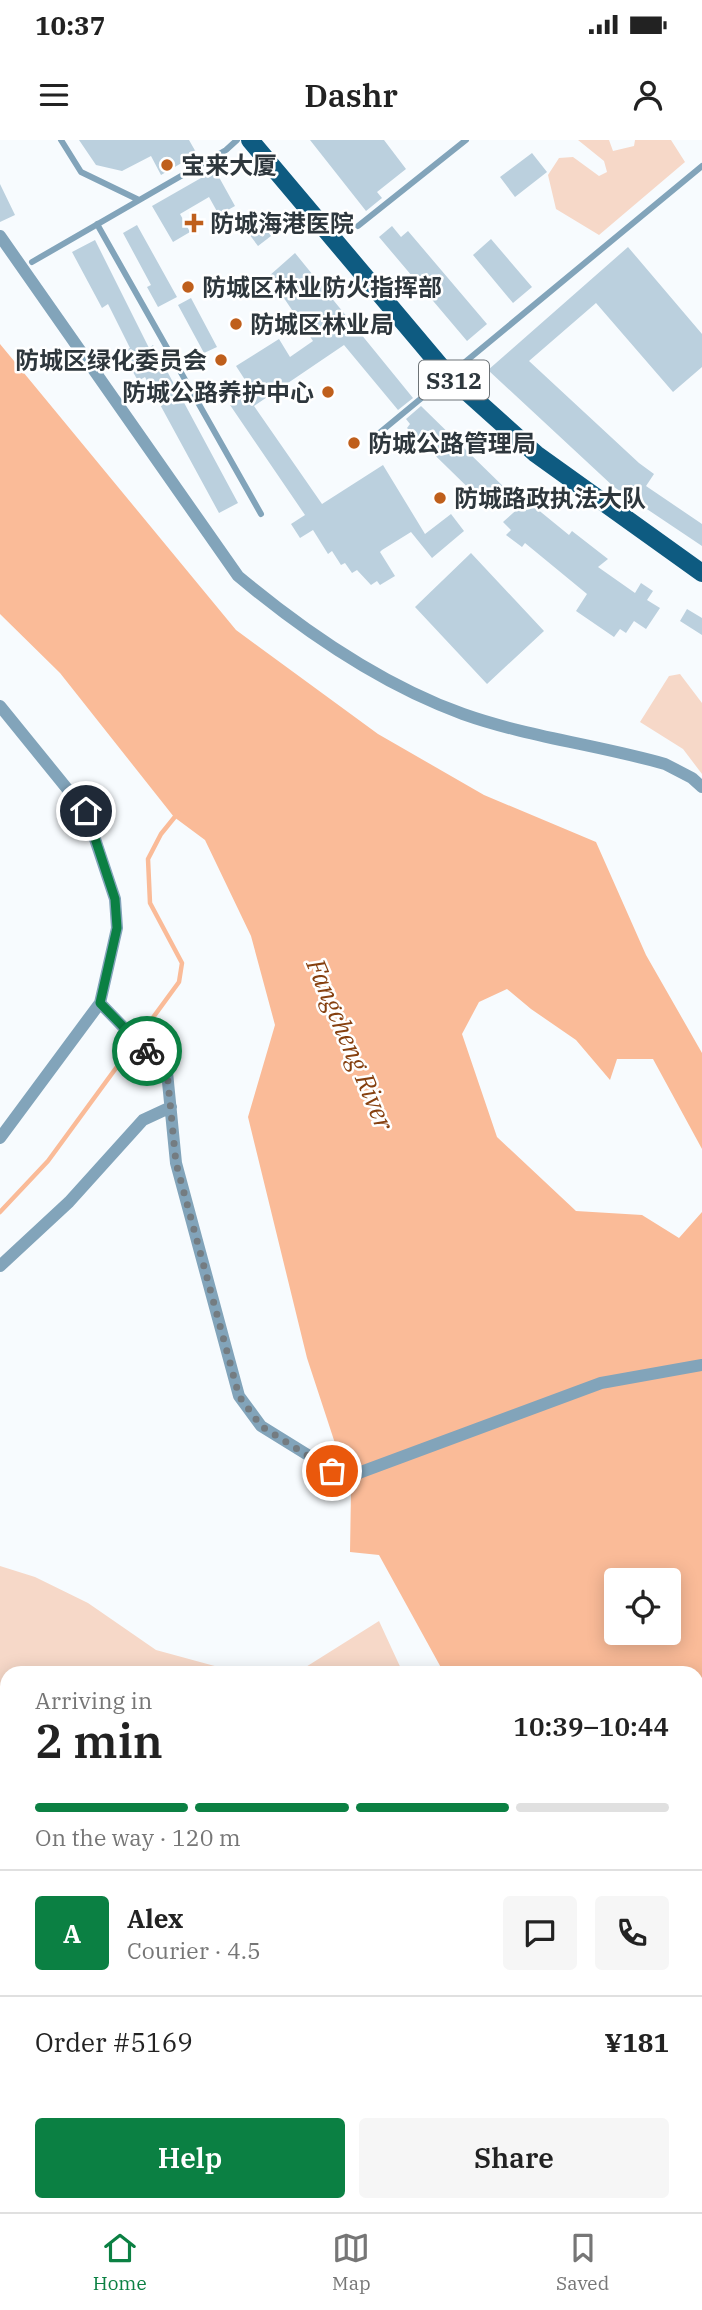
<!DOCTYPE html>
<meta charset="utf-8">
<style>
:root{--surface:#fff;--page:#f6f6f6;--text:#222;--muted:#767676;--line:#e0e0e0;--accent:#0b8043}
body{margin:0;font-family:"IBM Plex Serif","Noto Sans SC",serif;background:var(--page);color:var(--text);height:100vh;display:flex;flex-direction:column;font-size:26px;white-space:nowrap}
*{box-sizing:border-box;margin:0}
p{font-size:23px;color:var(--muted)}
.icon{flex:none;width:38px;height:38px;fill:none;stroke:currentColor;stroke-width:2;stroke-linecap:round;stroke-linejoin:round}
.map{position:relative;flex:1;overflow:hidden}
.sheet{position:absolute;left:0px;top:1526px;width:704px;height:546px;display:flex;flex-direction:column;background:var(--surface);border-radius:21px 21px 0 0;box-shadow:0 4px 18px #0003}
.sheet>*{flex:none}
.tools{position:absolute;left:604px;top:1428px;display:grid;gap:14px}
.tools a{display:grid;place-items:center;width:77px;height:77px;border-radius:7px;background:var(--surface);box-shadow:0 4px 18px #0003;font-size:35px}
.pin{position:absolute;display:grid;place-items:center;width:60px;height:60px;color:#fff;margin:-30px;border:4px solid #fff;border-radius:50%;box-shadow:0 2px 7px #0007}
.courier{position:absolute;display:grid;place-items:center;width:70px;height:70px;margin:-35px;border:5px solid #0b8043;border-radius:50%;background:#fff;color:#222;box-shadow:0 2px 9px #0007}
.head em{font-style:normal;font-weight:600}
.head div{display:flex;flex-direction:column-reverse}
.head{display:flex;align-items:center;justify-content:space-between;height:119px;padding:0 35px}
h1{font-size:46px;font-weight:600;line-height:52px}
.bar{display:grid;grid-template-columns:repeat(4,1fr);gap:10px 7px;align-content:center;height:84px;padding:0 35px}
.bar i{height:9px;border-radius:5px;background:var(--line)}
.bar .on{background:var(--accent)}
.bar p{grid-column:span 4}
.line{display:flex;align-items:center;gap:18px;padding:0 35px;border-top:2px solid var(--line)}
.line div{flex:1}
.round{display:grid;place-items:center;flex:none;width:74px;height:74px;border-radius:7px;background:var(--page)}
.primary-button{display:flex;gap:14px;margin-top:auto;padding:14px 35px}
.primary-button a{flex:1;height:80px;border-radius:7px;background:var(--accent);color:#fff;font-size:28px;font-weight:600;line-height:80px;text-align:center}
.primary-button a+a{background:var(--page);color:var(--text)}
.status{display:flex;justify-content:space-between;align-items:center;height:49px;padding:0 35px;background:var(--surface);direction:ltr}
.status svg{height:19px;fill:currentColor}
header{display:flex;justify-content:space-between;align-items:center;height:91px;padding:0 35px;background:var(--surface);font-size:32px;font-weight:600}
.dock{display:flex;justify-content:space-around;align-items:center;height:98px;border-top:2px solid var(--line);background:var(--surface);font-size:19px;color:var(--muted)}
.dock a{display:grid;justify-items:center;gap:4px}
.dock .on{color:var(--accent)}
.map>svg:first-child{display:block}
</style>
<div class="status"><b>10:37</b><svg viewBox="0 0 49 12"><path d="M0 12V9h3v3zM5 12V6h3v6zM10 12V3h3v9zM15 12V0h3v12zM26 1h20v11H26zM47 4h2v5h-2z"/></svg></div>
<header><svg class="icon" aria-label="menu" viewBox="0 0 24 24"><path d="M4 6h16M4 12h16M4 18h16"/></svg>Dashr<svg class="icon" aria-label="person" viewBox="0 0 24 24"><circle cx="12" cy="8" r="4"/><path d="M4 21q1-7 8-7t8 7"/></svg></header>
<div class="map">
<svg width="702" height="2072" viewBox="0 0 702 2072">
<rect width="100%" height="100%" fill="#f7fbfe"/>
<path fill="#f6d8c8" d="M 578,0 L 609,0 L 613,11 L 634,6 L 635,0 L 671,0 L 685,22 L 599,95 L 556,69 L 548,35 L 559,18 L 573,17 L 599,36 L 607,32 L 604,21 Z
M 680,534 L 702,563 L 702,634 L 683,609 L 640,582 L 669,536 Z
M 0,1426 L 35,1437 L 88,1463 L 156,1510 L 222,1528 L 301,1530 L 379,1481 L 403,1533 L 7,1533 L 7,2065 L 696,2065 L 697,1986 L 702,1993 L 702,2072 L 0,2072 Z"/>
<path fill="#fabb98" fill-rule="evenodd" d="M 0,204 L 236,490 L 378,594 L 484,655 L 596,702 L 646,815 L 702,913 L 702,1009 L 653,919 L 617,919 L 610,940 L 576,900 L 531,869 L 507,849 L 479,862 L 462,894 L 497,997 L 576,1071 L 642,1075 L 679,1098 L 702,1072 L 702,1951 L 696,1945 L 696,1533 L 444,1533 L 379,1415 L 350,1412 L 351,1352 L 307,1218 L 248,977 L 275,885 L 251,796 L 205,700 L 174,677 L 60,533 L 0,474 ZM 616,1440 L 668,1440 L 668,1493 L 616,1493 Z"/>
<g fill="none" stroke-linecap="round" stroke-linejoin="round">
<path stroke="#fabb98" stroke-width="4.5" d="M 0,1072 L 48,1021 L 179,842 L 182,823 L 150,763 L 148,719 L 161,694 L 178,673"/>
</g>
<path fill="#bbd0de" d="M 79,0 L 189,0 L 197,14 L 161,35 L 151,16 L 122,31 L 96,25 Z
M 310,0 L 384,0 L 406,29 L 377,52 L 382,58 L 366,71 Z
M 532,13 L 547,32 L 515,57 L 500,37 Z
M 215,30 L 235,66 L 219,75 L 209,57 L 180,74 L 190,92 L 173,102 L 152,66 Z
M 0,44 L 15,75 L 0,82 Z
M 262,84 L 271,96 L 258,106 L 249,94 Z
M 137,85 L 177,157 L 158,167 L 147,147 L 151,145 L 123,93 Z
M 392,86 L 401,97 L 408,91 L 487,184 L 467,201 L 379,97 Z
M 491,99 L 532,147 L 513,163 L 473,115 Z
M 95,100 L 149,208 L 153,205 L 238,363 L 219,373 L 145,237 L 138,241 L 122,212 L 130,208 L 108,164 L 102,168 L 72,112 Z
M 628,107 L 702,194 L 702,227 L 673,252 L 596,163 L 529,221 L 639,323 L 654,334 L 646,346 L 702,384 L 702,406 L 614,347 L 488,230 Z
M 295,113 L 413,258 L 398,270 L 344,205 L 254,266 L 322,364 L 383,325 L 425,394 L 451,374 L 464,391 L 432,418 L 411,392 L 382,410 L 380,412 L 395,436 L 380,445 L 377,441 L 371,445 L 357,430 L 352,433 L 345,423 L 341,425 L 332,411 L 328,414 L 313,390 L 300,398 L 291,384 L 305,375 L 230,265 L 246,254 L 243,250 L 249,246 L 236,226 L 279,199 L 290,217 L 313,201 L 269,136 Z
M 191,158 L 217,207 L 204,213 L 178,165 Z
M 421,266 L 510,353 L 490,369 L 407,288 L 410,284 L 406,279 Z
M 531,364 L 569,395 L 572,391 L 608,419 L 598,427 L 635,453 L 641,443 L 653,451 L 647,460 L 660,468 L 646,489 L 634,481 L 626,493 L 620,489 L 614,497 L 576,471 L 587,454 L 525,403 L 522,407 L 506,395 L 511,390 L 503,382 L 522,365 L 527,370 Z
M 471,413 L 544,491 L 487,544 L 415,467 Z
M 687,469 L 702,478 L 702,495 L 680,481 Z"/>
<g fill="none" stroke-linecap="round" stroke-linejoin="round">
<path stroke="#82a4ba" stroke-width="6" d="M 61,0 L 81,32 L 139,60
M 97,84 L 261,374
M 358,86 L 466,0
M 32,122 L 226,10 L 237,0
M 372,299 L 702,26"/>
<path stroke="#82a4ba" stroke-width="12" d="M 0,96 L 238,436 C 305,492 380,544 463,574 C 528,597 598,605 665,624 L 692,638 L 702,647
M 0,566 L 86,672 L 115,759 L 117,788 L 100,863 L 0,998
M 100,863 L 167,932 L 176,1023 L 239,1256 L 261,1286 L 345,1338 L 601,1243 L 702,1225
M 0,1126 L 69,1062 L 143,980 L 171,967"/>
<path stroke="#0e5b81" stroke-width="18" d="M 250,0 L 448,235 L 536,314 L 702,433"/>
</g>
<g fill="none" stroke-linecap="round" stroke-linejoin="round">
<path stroke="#747c81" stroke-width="7" stroke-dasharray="0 12.6" d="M 147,911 L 167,932 L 176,1023 L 239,1256 L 261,1286 L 332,1331"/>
<path stroke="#0b8043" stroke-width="9" d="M 86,671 L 115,759 L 117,788 L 100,863 L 147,911"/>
</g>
<g fill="#bf5f1c" stroke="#fff" stroke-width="2.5">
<circle cx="167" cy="25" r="7"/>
<path d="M190.5 72.5h7v7h7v7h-7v7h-7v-7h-7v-7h7z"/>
<circle cx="188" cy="147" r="7"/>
<circle cx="236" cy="184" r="7"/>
<circle cx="221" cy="220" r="7"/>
<circle cx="328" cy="252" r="7"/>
<circle cx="354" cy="303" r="7"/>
<circle cx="440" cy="358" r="7"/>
</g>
<g text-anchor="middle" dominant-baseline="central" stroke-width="5" stroke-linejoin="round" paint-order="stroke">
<rect fill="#fff" stroke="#6d7377" stroke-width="2" x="419" y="220.5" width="70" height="39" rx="5"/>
<g font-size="23" font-weight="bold" fill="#2e373d">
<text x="454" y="240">S312</text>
</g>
<g font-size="24" font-weight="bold" fill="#2e373d" stroke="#fff" text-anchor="start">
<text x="181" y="25">宝来大厦</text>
<text x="210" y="83">防城海港医院</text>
<text x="202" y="147">防城区林业防火指挥部</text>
<text x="250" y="184">防城区林业局</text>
<text x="207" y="220" text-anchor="end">防城区绿化委员会</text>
<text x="314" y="252" text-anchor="end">防城公路养护中心</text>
<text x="368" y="303">防城公路管理局</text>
<text x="454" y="358">防城路政执法大队</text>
</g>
<g font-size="26" font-style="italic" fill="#853f0e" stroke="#fff">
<text transform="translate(351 904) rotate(67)">Fangcheng River</text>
</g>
</g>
</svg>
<div class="tools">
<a><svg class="icon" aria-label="locate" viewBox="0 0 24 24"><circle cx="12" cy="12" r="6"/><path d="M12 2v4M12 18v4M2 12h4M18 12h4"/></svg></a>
</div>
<div class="pin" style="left:332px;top:1331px;background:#ea580c"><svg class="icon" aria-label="bag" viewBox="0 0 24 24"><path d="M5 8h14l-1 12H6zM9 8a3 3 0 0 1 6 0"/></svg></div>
<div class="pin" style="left:86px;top:671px;background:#1f2937"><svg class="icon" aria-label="home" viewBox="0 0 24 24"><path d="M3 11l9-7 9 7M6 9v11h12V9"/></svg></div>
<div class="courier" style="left:147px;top:911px"><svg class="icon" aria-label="bike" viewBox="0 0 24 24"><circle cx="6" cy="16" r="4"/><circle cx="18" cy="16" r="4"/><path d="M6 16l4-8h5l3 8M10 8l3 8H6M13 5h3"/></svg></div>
<section class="sheet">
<div class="head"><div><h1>2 min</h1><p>Arriving in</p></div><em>10:39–10:44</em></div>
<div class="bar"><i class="on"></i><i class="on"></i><i class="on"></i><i></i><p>On the way · 120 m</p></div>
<div class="line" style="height:126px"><b class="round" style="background:var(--accent);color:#fff">A</b><div><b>Alex</b><p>Courier · 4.5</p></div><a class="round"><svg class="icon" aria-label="chat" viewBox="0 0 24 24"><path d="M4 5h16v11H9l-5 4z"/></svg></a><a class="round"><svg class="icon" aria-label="phone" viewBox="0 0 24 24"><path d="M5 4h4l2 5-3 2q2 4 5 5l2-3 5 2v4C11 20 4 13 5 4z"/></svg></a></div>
<div class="line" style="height:91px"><div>Order #5169</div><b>¥181</b></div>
<div class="primary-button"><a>Help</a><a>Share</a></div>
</section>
</div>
<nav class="dock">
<a class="on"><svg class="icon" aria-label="home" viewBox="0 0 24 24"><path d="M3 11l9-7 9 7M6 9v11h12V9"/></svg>Home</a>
<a><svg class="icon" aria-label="map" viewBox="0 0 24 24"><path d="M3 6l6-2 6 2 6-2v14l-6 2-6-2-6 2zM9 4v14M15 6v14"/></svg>Map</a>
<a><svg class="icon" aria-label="saved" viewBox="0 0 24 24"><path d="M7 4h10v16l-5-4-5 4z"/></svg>Saved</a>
</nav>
